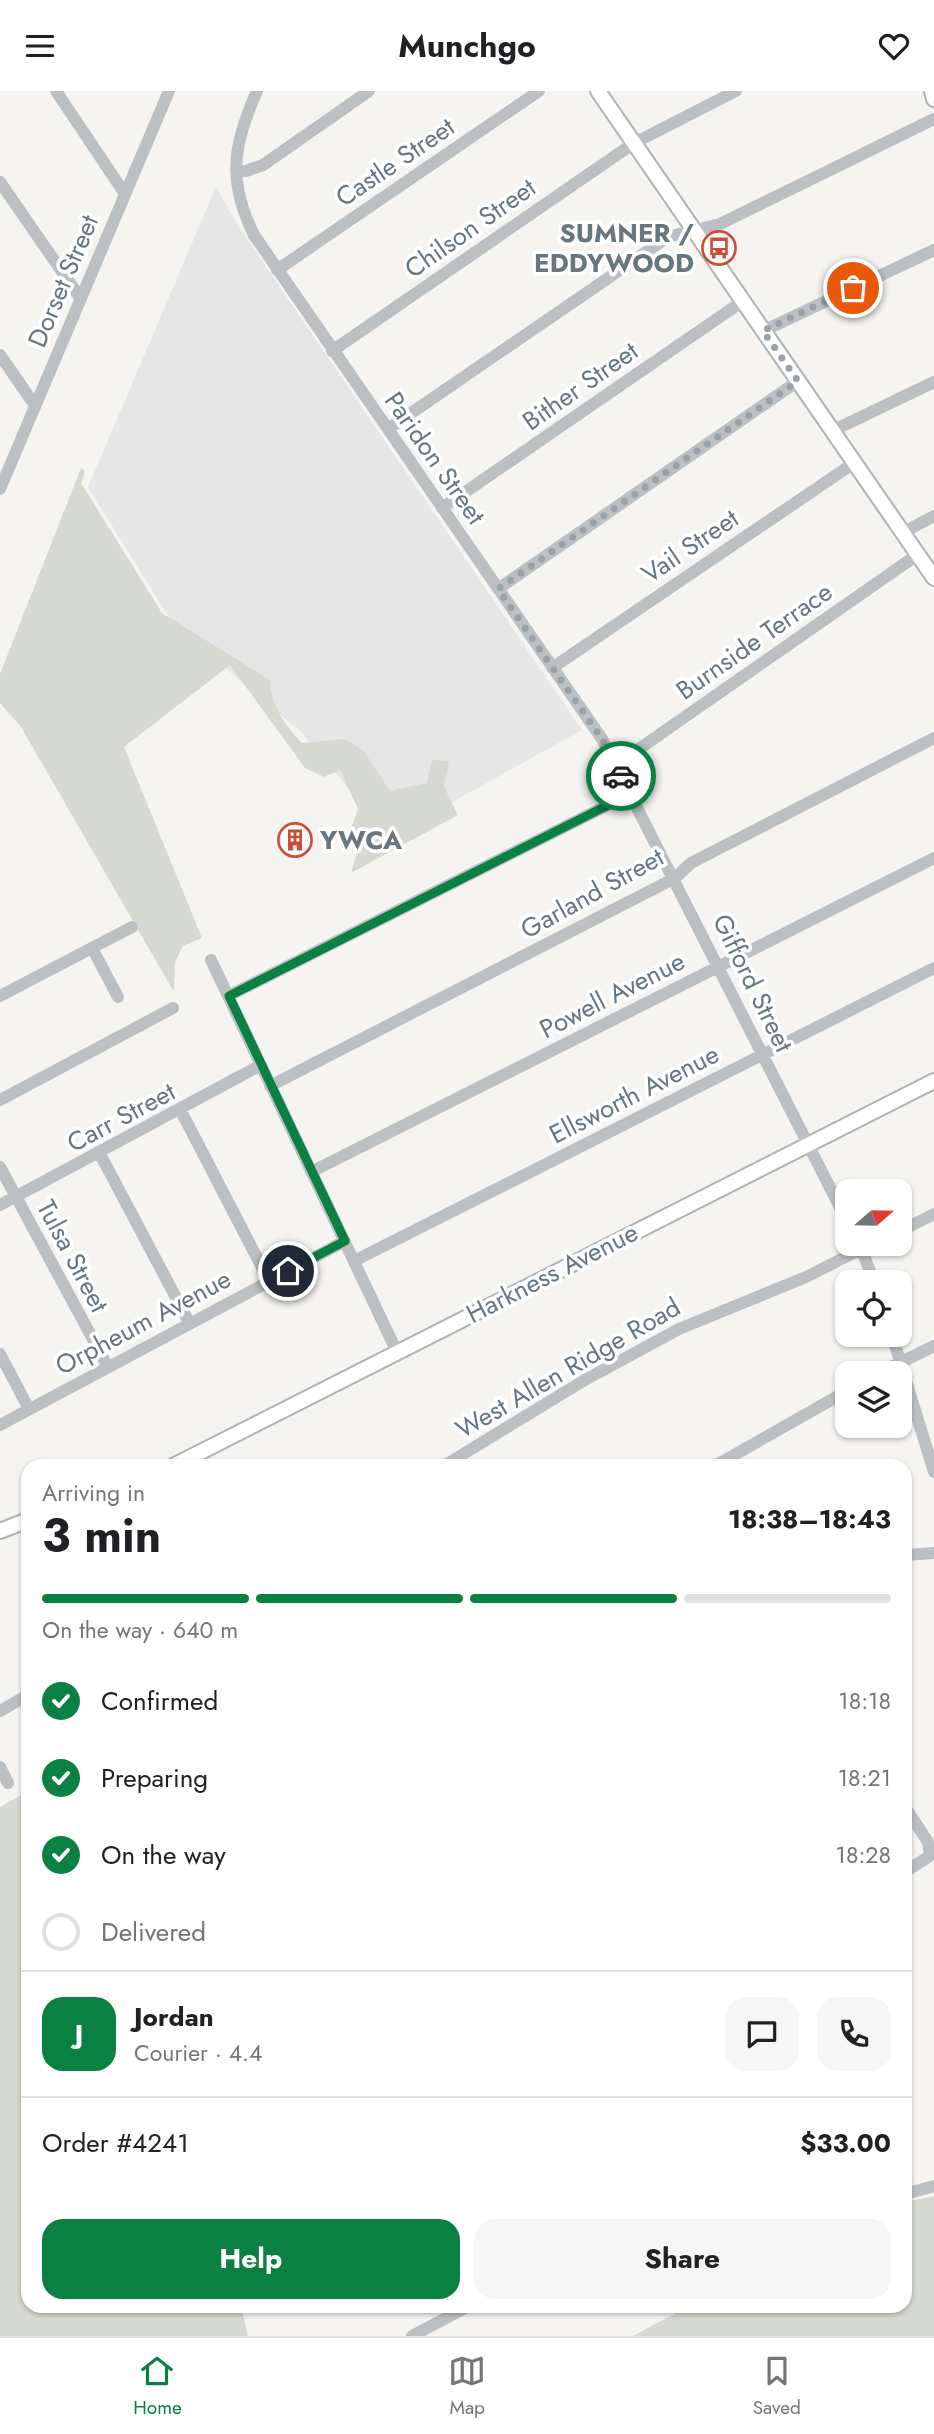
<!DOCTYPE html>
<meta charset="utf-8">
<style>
:root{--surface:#fff;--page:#f6f6f6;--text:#202124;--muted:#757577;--line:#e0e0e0;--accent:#0b8043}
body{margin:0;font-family:Jost,sans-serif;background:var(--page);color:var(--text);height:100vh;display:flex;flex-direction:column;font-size:26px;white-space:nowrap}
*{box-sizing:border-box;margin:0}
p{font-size:23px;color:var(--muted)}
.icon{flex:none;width:38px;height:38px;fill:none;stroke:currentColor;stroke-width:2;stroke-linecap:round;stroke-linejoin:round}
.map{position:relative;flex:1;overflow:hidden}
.side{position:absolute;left:21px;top:1368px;width:891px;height:854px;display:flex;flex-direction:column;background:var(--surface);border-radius:21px;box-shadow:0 2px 5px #0004}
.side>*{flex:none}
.needle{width:46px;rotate:70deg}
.controls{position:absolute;left:835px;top:1088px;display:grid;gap:14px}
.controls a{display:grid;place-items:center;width:77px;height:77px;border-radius:14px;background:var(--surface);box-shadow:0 2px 5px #0004;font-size:35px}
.pin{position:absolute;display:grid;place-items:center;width:60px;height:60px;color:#fff;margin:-30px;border:4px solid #fff;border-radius:50%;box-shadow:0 2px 7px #0007}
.courier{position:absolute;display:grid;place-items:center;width:70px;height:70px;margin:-35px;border:5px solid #0b8043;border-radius:50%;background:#fff;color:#222;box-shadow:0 2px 9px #0007}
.summary em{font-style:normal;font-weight:700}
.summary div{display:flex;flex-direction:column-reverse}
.summary{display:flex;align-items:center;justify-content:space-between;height:119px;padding:0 21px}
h1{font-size:46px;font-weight:700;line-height:52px}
.bar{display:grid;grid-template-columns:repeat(4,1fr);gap:10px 7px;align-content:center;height:84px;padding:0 21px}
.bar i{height:9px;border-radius:5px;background:var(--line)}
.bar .active{background:var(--accent)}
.bar p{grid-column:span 4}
.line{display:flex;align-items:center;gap:18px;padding:0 21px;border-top:2px solid var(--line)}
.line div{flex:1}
.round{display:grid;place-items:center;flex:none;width:74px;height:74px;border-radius:21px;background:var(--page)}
ol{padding:0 21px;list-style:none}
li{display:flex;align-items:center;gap:21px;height:77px}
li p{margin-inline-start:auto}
li .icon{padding:7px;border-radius:50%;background:var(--accent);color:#fff;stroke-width:4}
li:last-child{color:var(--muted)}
li i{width:38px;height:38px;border:4px solid var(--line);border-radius:50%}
.button{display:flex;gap:14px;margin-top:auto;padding:14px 21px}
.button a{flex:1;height:80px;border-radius:21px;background:var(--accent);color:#fff;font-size:28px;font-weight:700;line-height:80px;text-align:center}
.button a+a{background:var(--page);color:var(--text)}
header{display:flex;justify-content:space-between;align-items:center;height:91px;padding:0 21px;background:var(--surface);font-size:32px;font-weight:700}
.menu{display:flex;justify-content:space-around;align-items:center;height:98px;border-top:2px solid var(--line);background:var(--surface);font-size:19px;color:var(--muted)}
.menu a{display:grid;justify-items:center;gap:4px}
.menu .active{color:var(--accent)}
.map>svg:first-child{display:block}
</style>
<header><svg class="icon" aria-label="menu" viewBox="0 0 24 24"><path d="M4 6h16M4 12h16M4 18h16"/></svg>Munchgo<svg class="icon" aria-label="heart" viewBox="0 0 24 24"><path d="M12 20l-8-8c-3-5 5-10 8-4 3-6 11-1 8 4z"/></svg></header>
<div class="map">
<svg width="934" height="2245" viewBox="0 0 934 2245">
<rect width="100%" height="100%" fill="#f5f4f1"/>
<path fill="#e5e6e5" d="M 216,96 L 239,136 L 582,639 L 389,746 L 301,641 L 174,534 L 88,396 Z"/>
<path fill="#d5d9d1" d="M 81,377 L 85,380 L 81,392 L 162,522 L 270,589 C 271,615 285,634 302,652 L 345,648 L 363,659 L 390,700 L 427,692 L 432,669 L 449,670 L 444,696 L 458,724 L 351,782 L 358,759 L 352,734 L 358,718 L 340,679 L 324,686 L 305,677 L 230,574 L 124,656 L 202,847 L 183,855 L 175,871 L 174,901 L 21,636 L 0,612 L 0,583 Z
M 28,1700 L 28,2216 L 241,2216 L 248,2245 L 0,2245 L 0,1716 Z
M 934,2105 L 934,2245 L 633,2245 L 687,2216 L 905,2216 L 905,2111 Z"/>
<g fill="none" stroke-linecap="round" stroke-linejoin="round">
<g stroke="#aeb3b5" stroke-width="18">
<path id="major" d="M 598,0 L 934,487
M 932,0 L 934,8
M 171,1376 L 934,990
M 0,1440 L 28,1429"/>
</g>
<path stroke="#bcc0c3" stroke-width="12" d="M 56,0 L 125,103
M 257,0 C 233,54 227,89 254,144 L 602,648 L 847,1130
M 236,78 L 246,80 L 263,74 L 369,0
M 0,91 L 81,208
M 277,179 L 539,0
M 763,240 L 934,159
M 332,260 L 634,52 L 736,0
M 0,264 L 34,313
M 388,338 L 668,146 L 720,133 L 934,28
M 832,340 L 934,291
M 0,398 L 169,0
M 442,417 L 743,210
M 902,442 L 934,425
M 498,498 L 798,290
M 552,577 L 854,372
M 616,674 L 917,464
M 92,857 L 118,906
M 211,869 L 397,1261
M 0,905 L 132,836
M 228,905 L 630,703
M 270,995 L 675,787 L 691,772 L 934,647
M 0,1009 L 173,917
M 181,1020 L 269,1190
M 100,1063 L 190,1233
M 0,1076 L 108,1276
M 311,1081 L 934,767
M 0,1114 L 261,974
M 900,1140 L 934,1123
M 859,1153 L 875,1192
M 354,1170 L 934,877
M 892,1244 L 934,1381
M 0,1263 L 29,1318
M 877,1283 L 934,1255
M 0,1334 L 345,1150
M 442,1376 L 583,1290 L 679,1238 L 806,1186 L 871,1153
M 713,1376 L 847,1300
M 905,1464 L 934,1462
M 0,1620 L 28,1604
M 0,1676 L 8,1692
M 905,1716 L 928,1751 L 930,1764
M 905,1781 L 934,1762
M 905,2103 L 934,2095
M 412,2245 L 467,2216"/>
<use href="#major" stroke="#fff" stroke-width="14"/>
</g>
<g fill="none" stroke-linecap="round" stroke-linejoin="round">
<path stroke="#99a3a7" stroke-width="7" stroke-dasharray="0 12.6" d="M 621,685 L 602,648 L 498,498 L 798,290 L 763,240 L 853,197"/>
<path stroke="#0b8043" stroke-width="9" d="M 288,1180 L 345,1150 L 229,905 L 630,703 L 621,685"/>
</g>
<defs>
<g id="bus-ring" transform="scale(1.75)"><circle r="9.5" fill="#fff" stroke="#d04b36" stroke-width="1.5"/><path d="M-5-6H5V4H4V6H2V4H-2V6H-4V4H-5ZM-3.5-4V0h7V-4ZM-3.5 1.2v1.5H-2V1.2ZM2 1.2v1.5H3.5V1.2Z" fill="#d04b36"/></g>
<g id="building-ring" transform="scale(1.75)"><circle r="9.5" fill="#fff" stroke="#d04b36" stroke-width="1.5"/><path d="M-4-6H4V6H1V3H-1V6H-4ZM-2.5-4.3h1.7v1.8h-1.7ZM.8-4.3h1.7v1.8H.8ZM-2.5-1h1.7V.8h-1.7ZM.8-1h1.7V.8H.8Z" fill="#d04b36"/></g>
</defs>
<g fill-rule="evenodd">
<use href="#bus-ring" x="719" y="157"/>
<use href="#building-ring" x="295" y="749"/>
</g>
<g text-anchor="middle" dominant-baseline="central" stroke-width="7" stroke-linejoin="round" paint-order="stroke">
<g font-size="26" fill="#67777f" stroke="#fff">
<text transform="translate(395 71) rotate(-34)">Castle Street</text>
<text transform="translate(470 137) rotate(-35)">Chilson Street</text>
<text transform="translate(63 190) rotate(-67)">Dorset Street</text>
<text transform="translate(580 295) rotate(-35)">Bither Street</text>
<text transform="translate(435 367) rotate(55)">Paridon Street</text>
<text transform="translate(690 455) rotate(-34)">Vail Street</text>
<text transform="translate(754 550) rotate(-35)">Burnside Terrace</text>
<text transform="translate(592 802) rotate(-29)">Garland Street</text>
<text transform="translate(753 892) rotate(64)">Gifford Street</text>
<text transform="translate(612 904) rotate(-27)">Powell Avenue</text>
<text transform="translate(634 1003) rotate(-27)">Ellsworth Avenue</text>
<text transform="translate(121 1026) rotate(-28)">Carr Street</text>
<text transform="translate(73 1165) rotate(62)">Tulsa Street</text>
<text transform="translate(552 1182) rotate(-27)">Harkness Avenue</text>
<text transform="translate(143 1231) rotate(-28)">Orpheum Avenue</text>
<text transform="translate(568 1277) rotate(-30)">West Allen Ridge Road</text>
</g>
<g font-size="26" font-weight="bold" fill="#67777f" stroke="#fff" text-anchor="end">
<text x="694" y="142">SUMNER /<tspan x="694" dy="30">EDDYWOOD</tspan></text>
<text x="320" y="749" text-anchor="start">YWCA</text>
</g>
</g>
</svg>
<div class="controls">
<a><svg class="needle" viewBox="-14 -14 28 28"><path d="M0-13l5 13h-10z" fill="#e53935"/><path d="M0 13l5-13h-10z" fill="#757577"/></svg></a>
<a><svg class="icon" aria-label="locate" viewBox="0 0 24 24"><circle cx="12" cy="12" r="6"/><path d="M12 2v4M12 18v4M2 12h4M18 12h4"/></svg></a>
<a><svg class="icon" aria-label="layers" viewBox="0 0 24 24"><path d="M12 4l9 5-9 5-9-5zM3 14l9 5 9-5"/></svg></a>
</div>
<div class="pin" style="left:853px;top:197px;background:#ea580c"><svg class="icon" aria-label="bag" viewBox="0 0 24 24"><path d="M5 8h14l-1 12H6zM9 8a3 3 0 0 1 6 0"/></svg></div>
<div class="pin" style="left:288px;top:1180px;background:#1f2937"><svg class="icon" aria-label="home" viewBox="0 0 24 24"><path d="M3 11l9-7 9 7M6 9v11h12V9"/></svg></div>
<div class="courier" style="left:621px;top:685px"><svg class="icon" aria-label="car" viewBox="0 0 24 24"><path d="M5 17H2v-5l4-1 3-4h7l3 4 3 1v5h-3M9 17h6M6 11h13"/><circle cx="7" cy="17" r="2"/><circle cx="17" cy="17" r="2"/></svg></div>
<section class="side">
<div class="summary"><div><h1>3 min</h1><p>Arriving in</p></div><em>18:38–18:43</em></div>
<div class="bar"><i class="active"></i><i class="active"></i><i class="active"></i><i></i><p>On the way · 640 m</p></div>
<ol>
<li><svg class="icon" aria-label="check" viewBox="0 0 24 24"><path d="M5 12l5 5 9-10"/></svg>Confirmed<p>18:18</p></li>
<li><svg class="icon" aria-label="check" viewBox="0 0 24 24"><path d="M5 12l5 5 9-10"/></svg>Preparing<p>18:21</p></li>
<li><svg class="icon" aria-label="check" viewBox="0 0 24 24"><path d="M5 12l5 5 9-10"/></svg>On the way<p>18:28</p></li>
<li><i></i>Delivered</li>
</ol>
<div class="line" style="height:126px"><b class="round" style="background:var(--accent);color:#fff">J</b><div><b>Jordan</b><p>Courier · 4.4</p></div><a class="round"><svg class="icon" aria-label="chat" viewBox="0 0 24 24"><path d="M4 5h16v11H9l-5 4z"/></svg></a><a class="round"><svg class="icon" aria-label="phone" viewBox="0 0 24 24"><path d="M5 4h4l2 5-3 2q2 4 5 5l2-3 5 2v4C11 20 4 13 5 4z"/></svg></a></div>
<div class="line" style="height:91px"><div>Order #4241</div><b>$33.00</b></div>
<div class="button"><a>Help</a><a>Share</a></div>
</section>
</div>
<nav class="menu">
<a class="active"><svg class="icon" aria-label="home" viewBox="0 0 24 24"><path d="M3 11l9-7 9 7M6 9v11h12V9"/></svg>Home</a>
<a><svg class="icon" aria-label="map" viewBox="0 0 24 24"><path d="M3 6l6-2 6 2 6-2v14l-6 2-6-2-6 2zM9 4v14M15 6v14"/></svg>Map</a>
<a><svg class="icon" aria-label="saved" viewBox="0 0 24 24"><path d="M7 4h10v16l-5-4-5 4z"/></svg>Saved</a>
</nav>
